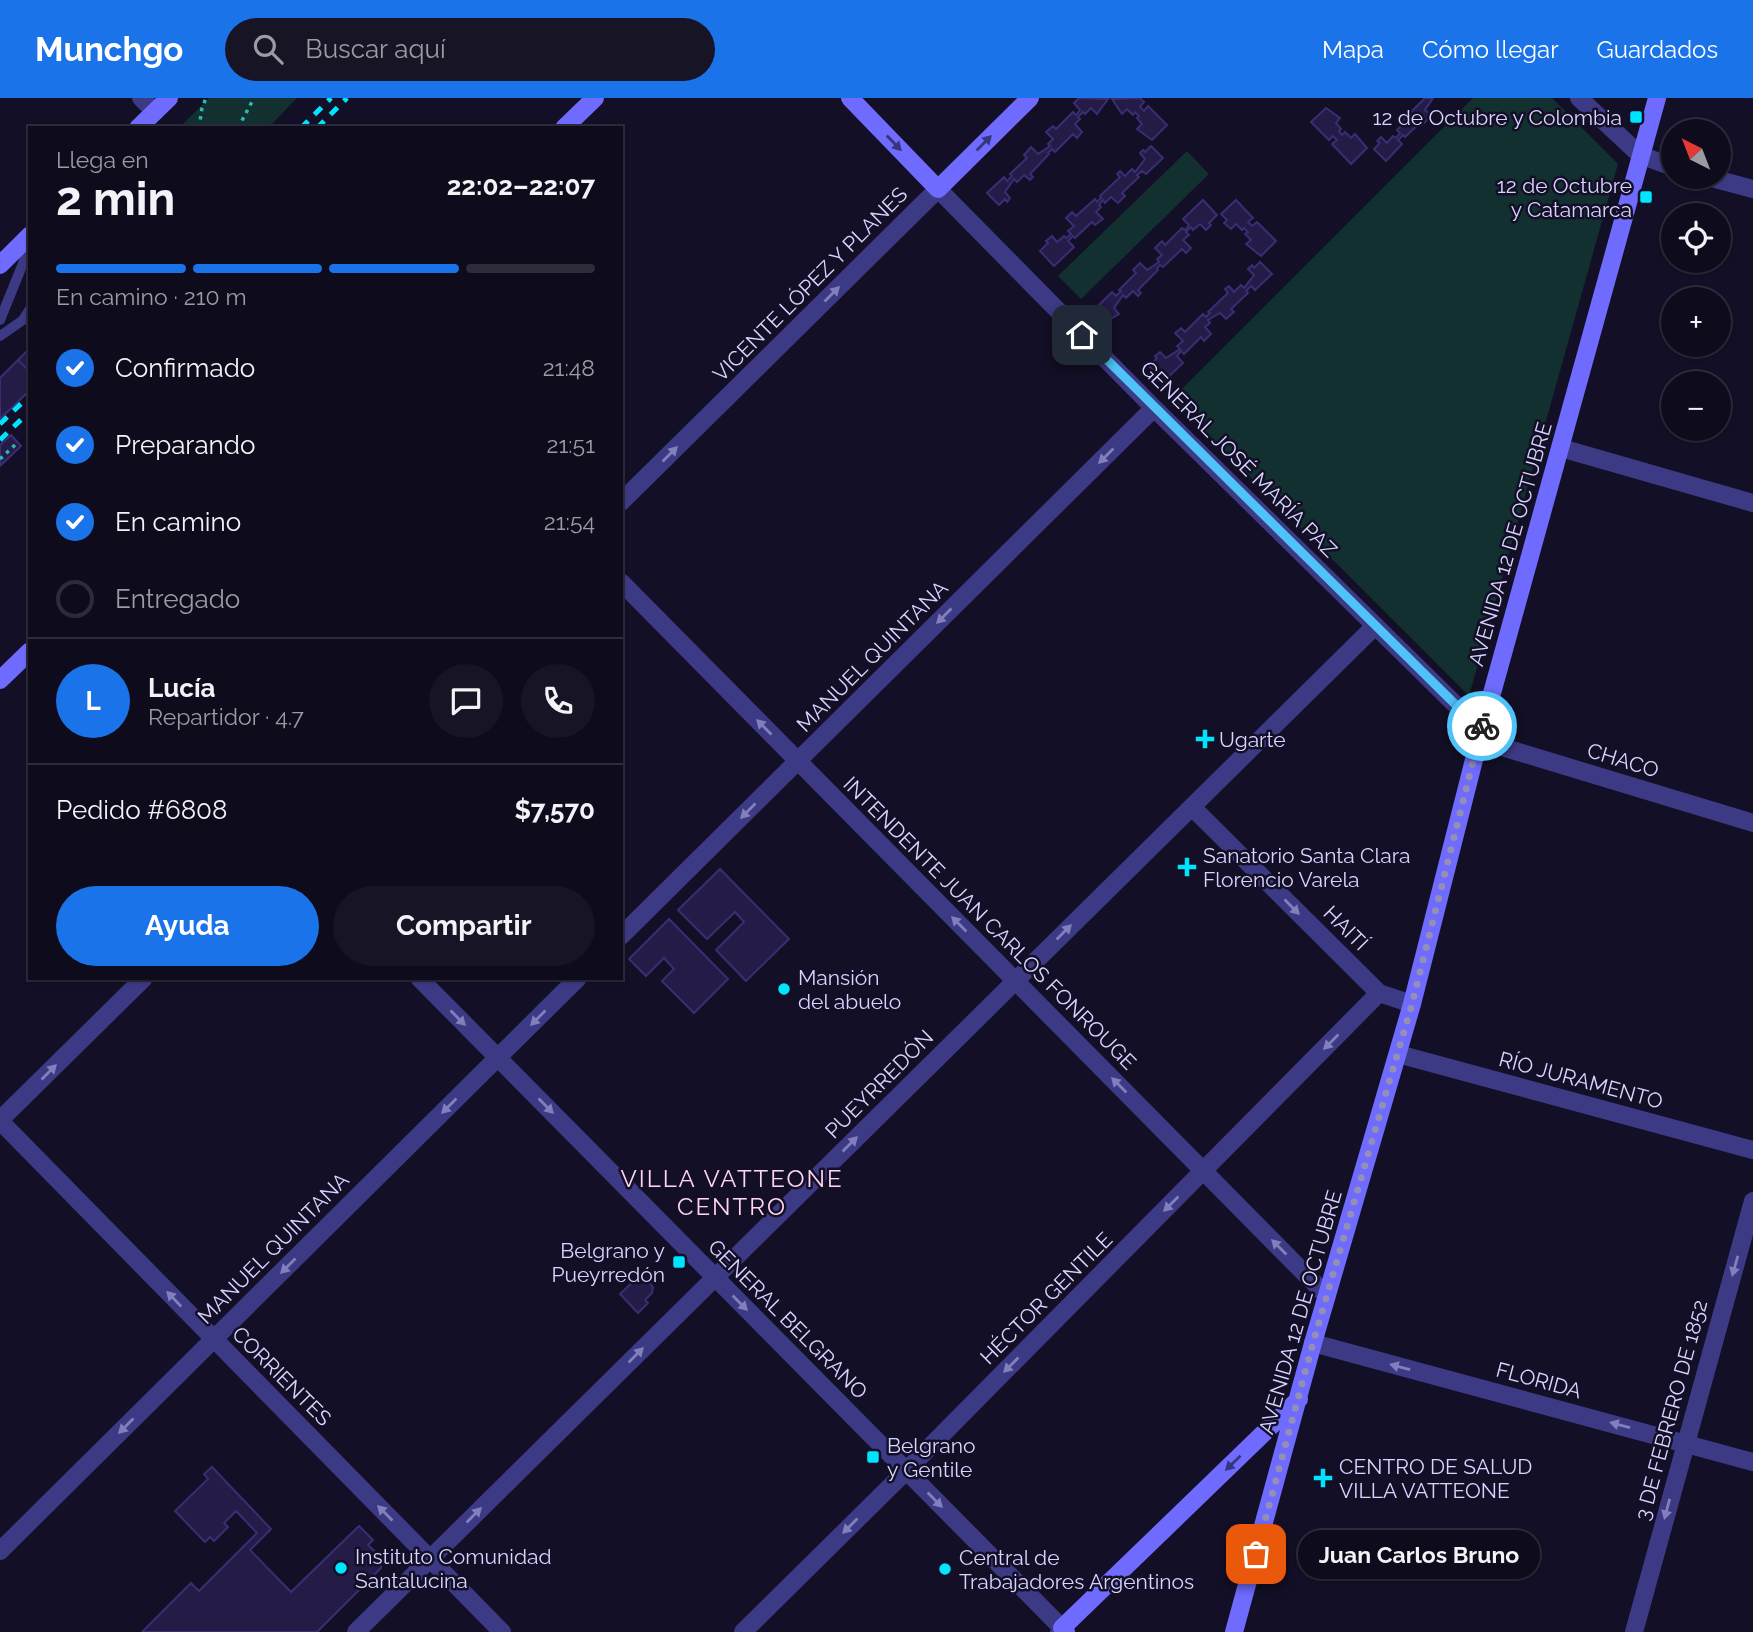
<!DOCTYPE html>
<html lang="es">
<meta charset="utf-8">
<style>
:root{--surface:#0e0b1c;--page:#171425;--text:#f1f3f6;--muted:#9b9ba3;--line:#2e2b3b;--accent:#1a73e8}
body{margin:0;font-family:Raleway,sans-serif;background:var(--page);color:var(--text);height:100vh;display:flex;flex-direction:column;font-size:26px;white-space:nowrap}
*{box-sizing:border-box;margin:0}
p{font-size:23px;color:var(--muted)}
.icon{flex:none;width:38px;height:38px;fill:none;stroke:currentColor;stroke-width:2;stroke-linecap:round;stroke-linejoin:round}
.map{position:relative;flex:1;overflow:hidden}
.panel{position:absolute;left:28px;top:28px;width:595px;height:854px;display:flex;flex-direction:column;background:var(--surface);border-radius:0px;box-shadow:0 2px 5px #0004,0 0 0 2px var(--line)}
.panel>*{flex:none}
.needle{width:46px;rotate:318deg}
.tools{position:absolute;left:1661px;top:21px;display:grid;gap:14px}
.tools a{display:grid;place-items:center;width:70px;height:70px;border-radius:50%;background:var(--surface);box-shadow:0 2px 5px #0004,0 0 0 2px var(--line);font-size:35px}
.pin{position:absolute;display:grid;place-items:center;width:60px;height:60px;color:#fff;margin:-30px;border-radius:14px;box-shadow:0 4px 10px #0006}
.courier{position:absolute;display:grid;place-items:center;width:70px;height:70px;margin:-35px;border:5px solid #4fc3f7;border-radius:50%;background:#fff;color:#222;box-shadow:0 2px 9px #0007}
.bubble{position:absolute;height:49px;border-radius:24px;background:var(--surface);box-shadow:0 2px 5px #0004,0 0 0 2px var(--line);font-size:23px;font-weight:700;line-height:49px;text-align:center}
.head em{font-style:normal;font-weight:700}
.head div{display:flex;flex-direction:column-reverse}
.head{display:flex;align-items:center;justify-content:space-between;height:119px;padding:0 28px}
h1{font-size:46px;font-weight:700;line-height:52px}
.bar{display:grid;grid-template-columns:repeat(4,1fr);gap:10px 7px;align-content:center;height:84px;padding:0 28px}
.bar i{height:9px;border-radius:5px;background:var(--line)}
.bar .current{background:var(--accent)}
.bar p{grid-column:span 4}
.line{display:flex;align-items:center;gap:18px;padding:0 28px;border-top:2px solid var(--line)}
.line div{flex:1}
.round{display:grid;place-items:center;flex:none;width:74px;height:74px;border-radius:37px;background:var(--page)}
ol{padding:0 28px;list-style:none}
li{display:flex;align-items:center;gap:21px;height:77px}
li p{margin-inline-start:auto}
li .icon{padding:7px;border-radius:50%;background:var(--accent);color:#fff;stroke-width:4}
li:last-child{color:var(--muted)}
li i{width:38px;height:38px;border:4px solid var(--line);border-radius:50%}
.action{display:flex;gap:14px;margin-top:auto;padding:14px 28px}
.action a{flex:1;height:80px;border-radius:42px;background:var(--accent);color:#fff;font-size:28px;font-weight:700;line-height:80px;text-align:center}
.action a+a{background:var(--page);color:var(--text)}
header{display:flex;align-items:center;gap:42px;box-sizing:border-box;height:98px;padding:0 35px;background:var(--accent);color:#fff}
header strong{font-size:33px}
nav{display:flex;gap:38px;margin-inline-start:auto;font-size:24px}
.search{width:490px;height:63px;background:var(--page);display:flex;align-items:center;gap:18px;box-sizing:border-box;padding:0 24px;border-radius:38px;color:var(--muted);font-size:26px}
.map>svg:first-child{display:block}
</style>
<header>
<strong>Munchgo</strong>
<div class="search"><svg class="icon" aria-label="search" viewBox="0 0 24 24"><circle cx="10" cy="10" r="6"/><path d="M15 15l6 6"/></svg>Buscar aquí</div>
<nav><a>Mapa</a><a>Cómo llegar</a><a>Guardados</a></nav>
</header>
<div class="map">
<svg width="1753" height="1534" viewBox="0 0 1753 1534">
<rect width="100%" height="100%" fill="#130f26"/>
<path fill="#12302f" d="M 209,0 L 297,0 L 268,30 L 179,30 Z
M 1473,0 L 1552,0 L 1618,66 L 1469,598 L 1172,301 Z
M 1187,53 L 1209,76 L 1081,201 L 1058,178 Z"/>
<path fill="#241b47" stroke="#3b2d73" stroke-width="2" d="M 1079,0 L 1108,1 L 1097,16 L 1091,10 L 1085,16 L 1083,14 L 1078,19 L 1080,21 L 1075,26 L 1082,34 L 1077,40 L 1073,36 L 1055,54 L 1052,51 L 1048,55 L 1049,56 L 1030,76 L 1033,79 L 1030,82 L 1024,77 L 1017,84 L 1014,81 L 1005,94 L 1010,100 L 1007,104 L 1005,101 L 999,107 L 987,95 L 1004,79 L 1007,83 L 1012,78 L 1010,76 L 1027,60 L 1024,57 L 1031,49 L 1038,56 L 1050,48 L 1048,46 L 1053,41 L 1046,34 L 1053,28 L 1056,31 L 1073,14 L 1076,17 L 1080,12 L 1074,5 Z
M 1140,0 L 1144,4 L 1140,9 L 1144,13 L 1148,8 L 1167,27 L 1152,42 L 1137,31 L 1142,26 L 1137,20 L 1139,18 L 1135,14 L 1133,17 L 1127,11 L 1122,16 L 1112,1 Z
M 1425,0 L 1433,0 L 1425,12 L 1432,18 L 1424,25 L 1422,23 L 1405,39 L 1403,37 L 1398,42 L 1402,46 L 1386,63 L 1374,51 L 1380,45 L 1377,43 L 1381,39 L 1387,45 L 1393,38 L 1396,40 L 1400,35 L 1397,32 L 1404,25 L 1399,20 L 1402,17 L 1405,20 Z
M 1326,10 L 1340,20 L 1336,25 L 1341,31 L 1339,33 L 1342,37 L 1345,34 L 1351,40 L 1355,36 L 1367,50 L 1351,66 L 1332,46 L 1337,42 L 1333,38 L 1329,42 L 1311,24 Z
M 1151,48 L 1163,60 L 1146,76 L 1142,73 L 1137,77 L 1139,79 L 1122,95 L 1125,98 L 1118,105 L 1111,99 L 1105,105 L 1103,102 L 1099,107 L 1101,109 L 1096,114 L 1103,121 L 1095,127 L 1092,124 L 1075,140 L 1073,138 L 1068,143 L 1074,149 L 1054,168 L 1040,153 L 1048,145 L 1046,143 L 1052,138 L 1057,144 L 1064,138 L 1066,140 L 1071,136 L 1068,133 L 1074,128 L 1066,120 L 1072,114 L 1076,118 L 1095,101 L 1097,104 L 1101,100 L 1100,98 L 1120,79 L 1117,76 L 1120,73 L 1125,78 L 1132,71 L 1135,74 L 1145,61 L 1140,55 L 1143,52 L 1145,54 Z
M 1203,102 L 1217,117 L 1209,125 L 1211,127 L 1206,132 L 1200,126 L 1193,132 L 1191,129 L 1186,134 L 1189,137 L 1183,142 L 1191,150 L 1186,155 L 1182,151 L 1163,169 L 1160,167 L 1157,170 L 1158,172 L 1138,192 L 1141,195 L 1138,198 L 1133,193 L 1126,200 L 1123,197 L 1114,210 L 1119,216 L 1107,223 L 1095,211 L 1112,194 L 1116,198 L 1121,193 L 1119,192 L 1136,175 L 1133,172 L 1140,165 L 1147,172 L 1159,164 L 1157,161 L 1162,157 L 1155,150 L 1162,143 L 1165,147 L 1182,130 L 1185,132 L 1189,127 L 1183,121 Z
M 1236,102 L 1253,120 L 1248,124 L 1252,128 L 1257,124 L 1276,143 L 1261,158 L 1246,146 L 1251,142 L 1245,136 L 1248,134 L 1244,130 L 1242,132 L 1236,126 L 1231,131 L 1224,125 L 1227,122 L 1221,116 Z
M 1260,164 L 1272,176 L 1255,192 L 1251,188 L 1246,193 L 1248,195 L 1231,211 L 1234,214 L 1226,221 L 1220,215 L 1208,222 L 1210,225 L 1205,229 L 1211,236 L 1204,243 L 1201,239 L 1184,256 L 1181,253 L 1177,258 L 1183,265 L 1163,284 L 1149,268 L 1157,260 L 1155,258 L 1160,254 L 1166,260 L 1180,251 L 1177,248 L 1183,243 L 1175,235 L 1181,230 L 1185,234 L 1203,216 L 1206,219 L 1210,215 L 1208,214 L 1228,195 L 1225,191 L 1229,188 L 1234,194 L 1241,187 L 1244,190 L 1254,177 L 1248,171 L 1252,167 L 1254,170 Z
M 30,250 L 30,270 L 28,272 L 18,262 Z
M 18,262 L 28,272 L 30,270 L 30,292 L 0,321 L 0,280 Z
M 11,337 L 21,348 L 0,368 L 0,347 Z
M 720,771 L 789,841 L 746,883 L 716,852 L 744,824 L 735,814 L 707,841 L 678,812 Z
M 669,821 L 728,881 L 694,915 L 662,883 L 674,871 L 664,860 L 646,878 L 629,861 Z
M 641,1176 L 653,1189 L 652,1195 L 645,1202 L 648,1205 L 638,1215 L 620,1196 Z
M 212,1369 L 271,1431 L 250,1452 L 291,1494 L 359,1428 L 373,1442 L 368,1447 L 381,1459 L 381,1470 L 317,1534 L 142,1534 L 191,1485 L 199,1493 L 257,1435 L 236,1413 L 224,1425 L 228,1429 L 214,1443 L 210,1439 L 205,1444 L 175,1413 L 208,1381 L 204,1376 Z"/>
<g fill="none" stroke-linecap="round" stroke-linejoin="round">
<path stroke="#2fb8b0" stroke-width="3.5" stroke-dasharray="3.5 5" stroke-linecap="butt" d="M 199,30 L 202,10 L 206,0
M 238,30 L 254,0
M 0,361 L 15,347"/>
<path stroke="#3d3a85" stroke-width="10" d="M 0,222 L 30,148
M 0,238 L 23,222 L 30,211"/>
<path stroke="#3d3a85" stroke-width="18" d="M 141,0 L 155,14
M 1579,0 L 1640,57 L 1673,69
M 1708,79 L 1753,91
M 1561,350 L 1753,405
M 621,404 L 938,91 L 1154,310 L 1466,617 L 1483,628
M 621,484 L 1327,1198
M 1479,642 L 1753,725
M 1192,709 L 1379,895 L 1412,906
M 621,838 L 1154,310
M 419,880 L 1062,1530 L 1059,1534
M 1398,956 L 1753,1052
M 0,1022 L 144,880
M 0,1023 L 502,1534
M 1313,1245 L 1753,1364
M 0,1453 L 578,880
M 356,1534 L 1374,529
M 743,1534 L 906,1373 L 1379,895
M 1634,1534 L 1753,1103"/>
<path stroke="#6f6bff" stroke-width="18" d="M 850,0 L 938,91 L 1030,0
M 138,30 L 169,0
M 564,30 L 595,0
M 0,167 L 30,137
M 0,582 L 30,553
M 1066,1534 L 1062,1530 L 1299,1301
M 1234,1534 L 1313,1245 L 1412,906 L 1479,642 L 1657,0"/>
<path stroke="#00e5ff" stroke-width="5" stroke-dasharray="10 9" stroke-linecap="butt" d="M 301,30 L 331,0
M 317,30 L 347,0
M 0,326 L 30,297
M 0,342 L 30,313"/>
</g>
<defs><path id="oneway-solid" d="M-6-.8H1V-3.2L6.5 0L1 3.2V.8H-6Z" transform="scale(1.75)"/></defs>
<g fill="#38347d">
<use href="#oneway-solid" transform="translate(894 45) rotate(46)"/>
<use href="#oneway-solid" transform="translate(984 45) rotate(-45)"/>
<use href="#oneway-solid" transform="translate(1233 1365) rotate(136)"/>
</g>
<g fill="#837fbc">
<use href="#oneway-solid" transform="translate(832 196) rotate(-45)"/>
<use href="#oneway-solid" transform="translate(670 356) rotate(-45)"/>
<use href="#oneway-solid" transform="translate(1106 358) rotate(135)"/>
<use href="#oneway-solid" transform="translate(944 518) rotate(135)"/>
<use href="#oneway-solid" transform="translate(764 629) rotate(-135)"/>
<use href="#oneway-solid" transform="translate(748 713) rotate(135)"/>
<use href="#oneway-solid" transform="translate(1292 809) rotate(45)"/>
<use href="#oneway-solid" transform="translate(959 826) rotate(-135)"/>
<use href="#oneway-solid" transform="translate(1064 834) rotate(-45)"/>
<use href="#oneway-solid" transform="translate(458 920) rotate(45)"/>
<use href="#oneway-solid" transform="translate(538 920) rotate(135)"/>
<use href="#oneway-solid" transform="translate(1331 944) rotate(135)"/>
<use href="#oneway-solid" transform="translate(49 974) rotate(-45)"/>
<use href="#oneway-solid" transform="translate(1119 987) rotate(-135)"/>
<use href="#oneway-solid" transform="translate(449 1008) rotate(135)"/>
<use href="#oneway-solid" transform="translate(546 1008) rotate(45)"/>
<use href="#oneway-solid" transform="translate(850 1046) rotate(-45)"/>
<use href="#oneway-solid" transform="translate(1171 1106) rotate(135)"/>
<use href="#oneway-solid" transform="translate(1279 1149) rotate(-135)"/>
<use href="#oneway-solid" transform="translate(288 1168) rotate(135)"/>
<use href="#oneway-solid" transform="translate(1735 1168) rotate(106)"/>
<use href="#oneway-solid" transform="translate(174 1201) rotate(-134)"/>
<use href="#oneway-solid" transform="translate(740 1205) rotate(45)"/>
<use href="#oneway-solid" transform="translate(636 1257) rotate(-45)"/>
<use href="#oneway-solid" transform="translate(1011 1267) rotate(135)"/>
<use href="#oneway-solid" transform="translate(1400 1269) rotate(-165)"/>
<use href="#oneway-solid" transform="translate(1620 1327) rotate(-165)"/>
<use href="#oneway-solid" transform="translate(126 1328) rotate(135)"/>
<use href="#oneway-solid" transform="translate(935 1402) rotate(45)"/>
<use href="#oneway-solid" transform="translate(1667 1411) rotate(105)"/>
<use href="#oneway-solid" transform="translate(385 1415) rotate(-135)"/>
<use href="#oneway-solid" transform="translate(474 1417) rotate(-45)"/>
<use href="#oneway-solid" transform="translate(850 1428) rotate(135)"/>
</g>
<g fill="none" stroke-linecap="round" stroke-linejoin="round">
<path stroke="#948fb3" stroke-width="7" stroke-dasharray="0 12.6" d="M 1256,1456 L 1313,1245 L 1412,906 L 1482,628"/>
<path stroke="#4fc3f7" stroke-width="9" d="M 1082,237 L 1466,617 L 1482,628"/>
</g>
<g fill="#00e5ff" stroke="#130f26" stroke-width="2.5">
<rect x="1629" y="12" width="14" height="14" rx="3.5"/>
<rect x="1639" y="92" width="14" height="14" rx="3.5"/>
<path d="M1201.5 630.5h7v7h7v7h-7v7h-7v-7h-7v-7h7z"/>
<path d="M1183.5 758.5h7v7h7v7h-7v7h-7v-7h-7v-7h7z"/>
<circle cx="784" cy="891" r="7"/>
<rect x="672" y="1157" width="14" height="14" rx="3.5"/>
<rect x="866" y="1352" width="14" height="14" rx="3.5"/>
<path d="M1319.5 1369.5h7v7h7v7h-7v7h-7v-7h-7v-7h7z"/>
<circle cx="341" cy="1470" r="7"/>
<circle cx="945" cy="1471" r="7"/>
</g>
<g text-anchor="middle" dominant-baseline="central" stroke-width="5" stroke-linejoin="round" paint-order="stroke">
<g font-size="21" fill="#d9d4ff" stroke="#130f26" text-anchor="start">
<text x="1622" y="19" text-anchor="end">12 de Octubre y Colombia</text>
<text x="1632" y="87" text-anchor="end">12 de Octubre<tspan x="1632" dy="24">y Catamarca</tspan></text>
<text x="1219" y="641">Ugarte</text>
<text x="1203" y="757">Sanatorio Santa Clara<tspan x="1203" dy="24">Florencio Varela</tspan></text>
<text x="798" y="879">Mansión<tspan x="798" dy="24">del abuelo</tspan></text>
<text x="665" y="1152" text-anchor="end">Belgrano y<tspan x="665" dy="24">Pueyrredón</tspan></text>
<text x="887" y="1347">Belgrano<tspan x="887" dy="24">y Gentile</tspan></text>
<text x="1339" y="1368">CENTRO DE SALUD<tspan x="1339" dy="24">VILLA VATTEONE</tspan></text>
<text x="355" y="1458">Instituto Comunidad<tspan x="355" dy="24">Santalucina</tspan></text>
<text x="959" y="1459">Central de<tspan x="959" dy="24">Trabajadores Argentinos</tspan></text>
</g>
<g font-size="21" fill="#d9d4ff" stroke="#130f26">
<text transform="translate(810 186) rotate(-45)">VICENTE LÓPEZ Y PLANES</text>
<text transform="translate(1239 361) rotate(45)">GENERAL JOSÉ MARÍA PAZ</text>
<text transform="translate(1510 446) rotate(-74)">AVENIDA 12 DE OCTUBRE</text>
<text transform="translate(872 558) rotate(-45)">MANUEL QUINTANA</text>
<text transform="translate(1623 662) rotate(17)">CHACO</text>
<text transform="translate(990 825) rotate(45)">INTENDENTE JUAN CARLOS FONROUGE</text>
<text transform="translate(1346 830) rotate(45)">HAITÍ</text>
<text transform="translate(1581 982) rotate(15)">RÍO JURAMENTO</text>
<text transform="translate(879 986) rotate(-45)">PUEYRREDÓN</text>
<text transform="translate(273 1150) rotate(-45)">MANUEL QUINTANA</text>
<text transform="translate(1046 1200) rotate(-45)">HÉCTOR GENTILE</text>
<text transform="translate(1300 1214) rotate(-74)">AVENIDA 12 DE OCTUBRE</text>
<text transform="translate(788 1221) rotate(45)">GENERAL BELGRANO</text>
<text transform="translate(282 1278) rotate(45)">CORRIENTES</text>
<text transform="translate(1539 1282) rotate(15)">FLORIDA</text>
<text transform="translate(1671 1312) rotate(-75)">3 DE FEBRERO DE 1852</text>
</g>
<g font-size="24" letter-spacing="2" fill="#ffd6f0" stroke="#130f26">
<text x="732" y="1080">VILLA VATTEONE<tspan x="732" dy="28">CENTRO</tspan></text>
</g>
</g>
</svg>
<div class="tools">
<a><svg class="needle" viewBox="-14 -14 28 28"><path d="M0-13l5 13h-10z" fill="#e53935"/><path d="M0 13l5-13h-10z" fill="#9b9ba3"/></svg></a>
<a><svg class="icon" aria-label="locate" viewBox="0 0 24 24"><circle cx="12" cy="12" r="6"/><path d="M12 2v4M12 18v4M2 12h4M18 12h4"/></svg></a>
<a>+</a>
<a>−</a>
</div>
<div class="pin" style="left:1256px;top:1456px;background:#ea580c"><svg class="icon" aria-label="bag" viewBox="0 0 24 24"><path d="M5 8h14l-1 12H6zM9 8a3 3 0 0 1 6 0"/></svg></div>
<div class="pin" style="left:1082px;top:237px;background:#1f2937"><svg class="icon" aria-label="home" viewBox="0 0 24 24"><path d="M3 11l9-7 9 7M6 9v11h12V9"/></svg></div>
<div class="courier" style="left:1482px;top:628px"><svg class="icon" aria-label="bike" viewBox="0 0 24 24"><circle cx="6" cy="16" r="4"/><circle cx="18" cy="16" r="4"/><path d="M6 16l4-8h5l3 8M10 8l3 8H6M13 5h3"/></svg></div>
<div class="bubble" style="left:1298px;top:1432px;width:242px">Juan Carlos Bruno</div>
<section class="panel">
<div class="head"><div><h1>2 min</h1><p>Llega en</p></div><em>22:02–22:07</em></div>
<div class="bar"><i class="current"></i><i class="current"></i><i class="current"></i><i></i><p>En camino · 210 m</p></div>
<ol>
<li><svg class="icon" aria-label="check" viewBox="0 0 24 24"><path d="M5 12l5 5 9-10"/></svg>Confirmado<p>21:48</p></li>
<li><svg class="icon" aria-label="check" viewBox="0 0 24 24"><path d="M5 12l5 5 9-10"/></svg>Preparando<p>21:51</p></li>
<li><svg class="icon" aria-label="check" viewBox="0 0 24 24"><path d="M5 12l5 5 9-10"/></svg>En camino<p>21:54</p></li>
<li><i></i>Entregado</li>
</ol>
<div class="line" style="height:126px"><b class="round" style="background:var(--accent);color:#fff">L</b><div><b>Lucía</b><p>Repartidor · 4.7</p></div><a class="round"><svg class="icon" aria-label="chat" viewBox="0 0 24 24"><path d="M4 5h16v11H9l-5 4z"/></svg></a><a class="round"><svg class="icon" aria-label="phone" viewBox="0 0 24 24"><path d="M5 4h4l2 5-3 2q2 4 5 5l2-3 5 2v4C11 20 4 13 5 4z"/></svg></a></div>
<div class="line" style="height:91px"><div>Pedido #6808</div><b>$7,570</b></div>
<div class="action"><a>Ayuda</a><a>Compartir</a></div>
</section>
</div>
